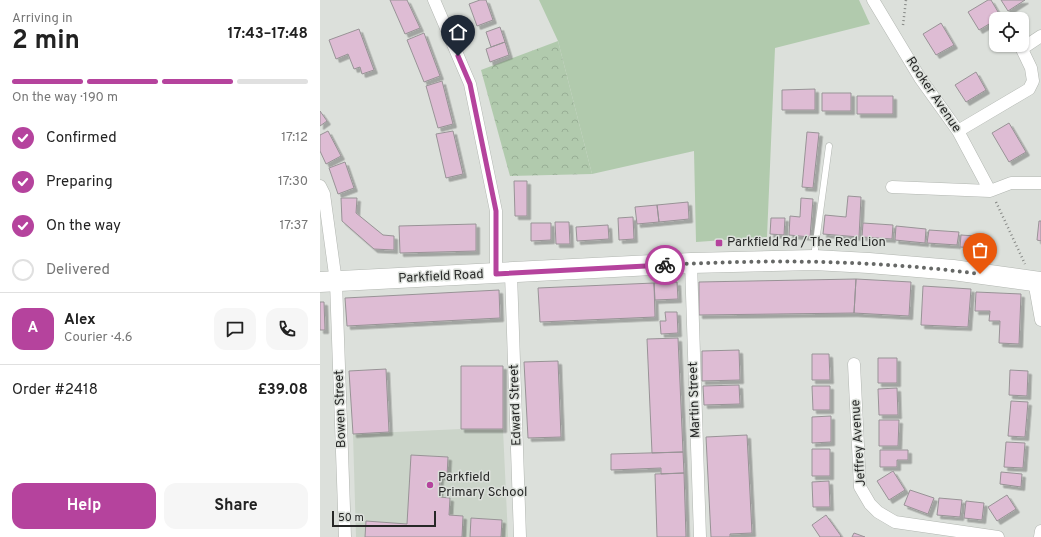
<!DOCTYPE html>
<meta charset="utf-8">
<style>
:root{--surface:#fff;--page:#f6f6f6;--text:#222;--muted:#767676;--line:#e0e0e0;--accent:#b5439d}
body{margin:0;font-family:Overpass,sans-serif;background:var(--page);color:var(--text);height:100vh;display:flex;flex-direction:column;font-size:15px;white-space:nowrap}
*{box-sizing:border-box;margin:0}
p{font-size:13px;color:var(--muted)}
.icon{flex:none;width:22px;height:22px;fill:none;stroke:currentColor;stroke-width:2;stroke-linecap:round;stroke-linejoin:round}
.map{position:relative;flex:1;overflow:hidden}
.panel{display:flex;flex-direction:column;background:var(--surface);width:320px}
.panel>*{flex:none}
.fabs{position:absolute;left:669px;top:12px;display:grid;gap:8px}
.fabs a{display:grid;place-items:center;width:40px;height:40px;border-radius:8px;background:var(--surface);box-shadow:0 1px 3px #0004;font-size:20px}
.scale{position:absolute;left:12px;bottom:10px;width:104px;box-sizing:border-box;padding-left:4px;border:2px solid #272827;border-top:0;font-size:11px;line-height:14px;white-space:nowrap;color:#272827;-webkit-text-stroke:3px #dce0db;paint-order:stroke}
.pin{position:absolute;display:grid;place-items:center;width:34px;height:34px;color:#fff;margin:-41px -17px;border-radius:50% 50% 50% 0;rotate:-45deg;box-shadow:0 0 4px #0007}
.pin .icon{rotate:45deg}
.courier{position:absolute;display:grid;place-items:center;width:40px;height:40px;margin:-20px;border:3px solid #b5439d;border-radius:50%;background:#fff;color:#222;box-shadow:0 1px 5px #0007}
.headline em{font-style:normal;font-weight:700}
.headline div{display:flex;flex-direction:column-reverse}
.headline{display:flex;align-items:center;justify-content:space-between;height:68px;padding:0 12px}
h1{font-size:26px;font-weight:700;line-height:30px}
.bar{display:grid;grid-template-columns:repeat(4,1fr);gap:6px 4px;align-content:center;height:48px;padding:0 12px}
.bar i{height:5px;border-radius:3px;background:var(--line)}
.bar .selected{background:var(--accent)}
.bar p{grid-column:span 4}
.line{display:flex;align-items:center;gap:10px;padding:0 12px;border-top:1px solid var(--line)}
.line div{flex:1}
.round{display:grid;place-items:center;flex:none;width:42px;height:42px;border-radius:12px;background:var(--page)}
ol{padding:0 12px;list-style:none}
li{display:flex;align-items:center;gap:12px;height:44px}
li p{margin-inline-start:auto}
li .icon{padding:4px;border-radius:50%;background:var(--accent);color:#fff;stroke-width:4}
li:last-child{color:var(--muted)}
li i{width:22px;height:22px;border:2px solid var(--line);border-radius:50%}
.primary-button{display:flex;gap:8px;margin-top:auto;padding:8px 12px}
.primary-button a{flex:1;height:46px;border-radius:12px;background:var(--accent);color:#fff;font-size:16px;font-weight:700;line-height:46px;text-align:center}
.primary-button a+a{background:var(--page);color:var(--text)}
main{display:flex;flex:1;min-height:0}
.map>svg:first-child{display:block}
</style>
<main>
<section class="panel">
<div class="headline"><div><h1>2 min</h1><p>Arriving in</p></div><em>17:43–17:48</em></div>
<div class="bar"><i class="selected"></i><i class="selected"></i><i class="selected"></i><i></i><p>On the way · 190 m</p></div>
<ol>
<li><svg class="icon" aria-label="check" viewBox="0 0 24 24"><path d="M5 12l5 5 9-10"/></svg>Confirmed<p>17:12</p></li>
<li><svg class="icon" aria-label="check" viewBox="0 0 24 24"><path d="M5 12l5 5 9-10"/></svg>Preparing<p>17:30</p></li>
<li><svg class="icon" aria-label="check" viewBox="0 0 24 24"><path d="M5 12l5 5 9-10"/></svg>On the way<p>17:37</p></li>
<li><i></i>Delivered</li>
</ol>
<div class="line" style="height:72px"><b class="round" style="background:var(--accent);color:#fff">A</b><div><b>Alex</b><p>Courier · 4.6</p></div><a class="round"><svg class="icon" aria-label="chat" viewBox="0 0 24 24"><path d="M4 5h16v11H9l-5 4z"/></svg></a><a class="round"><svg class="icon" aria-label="phone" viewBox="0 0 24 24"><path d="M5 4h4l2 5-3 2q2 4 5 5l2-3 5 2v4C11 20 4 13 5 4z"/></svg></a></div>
<div class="line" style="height:52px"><div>Order #2418</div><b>£39.08</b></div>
<div class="primary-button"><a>Help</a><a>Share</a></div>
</section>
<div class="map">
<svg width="721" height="537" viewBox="0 0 721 537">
<defs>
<pattern id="forest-crowns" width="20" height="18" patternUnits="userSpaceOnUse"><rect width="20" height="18" fill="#b1caad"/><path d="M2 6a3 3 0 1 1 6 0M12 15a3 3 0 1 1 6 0" fill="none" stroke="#98ae95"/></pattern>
<filter id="shadow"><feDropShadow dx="3.5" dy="3.5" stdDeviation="0" flood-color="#0004"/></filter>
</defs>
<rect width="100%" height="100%" fill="#dce0db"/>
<path fill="#cbd4c9" d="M 141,429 L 183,429 L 188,537 L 36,537 L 33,434 Z"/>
<path fill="url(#forest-crowns)" d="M 238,41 L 272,174 L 190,176 L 161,70 Z"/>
<path fill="#b1caad" d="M 219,0 L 539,0 L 550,24 L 455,48 L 447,237 L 376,242 L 374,151 L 272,174 L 238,41 Z"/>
<path fill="#debcd4" stroke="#989396" filter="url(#shadow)" d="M 70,0 L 87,0 L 100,28 L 85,34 Z
M 160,0 L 166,0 L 173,20 L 157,26 L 149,4 Z
M 668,0 L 671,0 L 681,17 L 659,30 L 648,12 Z
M 681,0 L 705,0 L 688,11 Z
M 621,23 L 634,45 L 616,55 L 603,34 Z
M 180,27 L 185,42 L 171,47 L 166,32 Z
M 39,29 L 54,70 L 42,74 L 40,67 L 34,69 L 28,54 L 16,59 L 9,40 Z
M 104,33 L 120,76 L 104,82 L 87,40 Z
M 185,42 L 189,55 L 170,62 L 166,49 Z
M 656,72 L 666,90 L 646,102 L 635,85 Z
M 122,81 L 133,124 L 118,128 L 106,86 Z
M 495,89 L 495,110 L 462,110 L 462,90 Z
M 502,93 L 531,93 L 531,111 L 502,111 Z
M 537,96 L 573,96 L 573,114 L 537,114 Z
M 0,111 L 7,121 L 0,126 Z
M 689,123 L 706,152 L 689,162 L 672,133 Z
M 8,131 L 21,156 L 6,164 L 0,151 L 0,135 Z
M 133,131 L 143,174 L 126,178 L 116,134 Z
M 487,132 L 499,133 L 493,188 L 482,187 Z
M 25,162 L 34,188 L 18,194 L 9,168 Z
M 194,181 L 207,181 L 207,216 L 195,216 Z
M 528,196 L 541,197 L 539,237 L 503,234 L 505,215 L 526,217 Z
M 21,198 L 37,198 L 36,213 L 63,235 L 74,236 L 74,250 L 54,249 L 22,221 Z
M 481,198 L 493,199 L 490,237 L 469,235 L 470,216 L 480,217 Z
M 368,202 L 369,219 L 339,222 L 337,205 Z
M 337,205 L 339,222 L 317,224 L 315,207 Z
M 313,217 L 314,239 L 299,240 L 298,218 Z
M 451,218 L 465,218 L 464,235 L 450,234 Z
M 719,221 L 721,221 L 721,241 L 717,240 Z
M 235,222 L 249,222 L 250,244 L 236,244 Z
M 211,223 L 231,223 L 231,240 L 211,241 Z
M 543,223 L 573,225 L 572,239 L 542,237 Z
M 156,224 L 156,251 L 80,253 L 79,226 Z
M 288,225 L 289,239 L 257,241 L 256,227 Z
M 576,226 L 606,229 L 605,243 L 575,240 Z
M 609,230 L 639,232 L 637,245 L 607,243 Z
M 641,235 L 670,237 L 670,249 L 640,247 Z
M 536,279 L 534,313 L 379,315 L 379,282 Z
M 536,279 L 591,282 L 589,316 L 534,313 Z
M 357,282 L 358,299 L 335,300 L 334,283 Z
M 334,283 L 335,317 L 220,322 L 218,288 Z
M 603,286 L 651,289 L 648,327 L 601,325 Z
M 179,290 L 180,318 L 27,326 L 25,298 Z
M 656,292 L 701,294 L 699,344 L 679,343 L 680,321 L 669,321 L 670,311 L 655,311 Z
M 0,302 L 4,302 L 5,330 L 0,330 Z
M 345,312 L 357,312 L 358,333 L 341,334 L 340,321 L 346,321 Z
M 358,338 L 363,452 L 332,453 L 327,339 Z
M 419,350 L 420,380 L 382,381 L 382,351 Z
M 492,354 L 509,354 L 510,380 L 492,380 Z
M 558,358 L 577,358 L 577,383 L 558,383 Z
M 238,361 L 241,437 L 208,438 L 204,362 Z
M 141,366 L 183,366 L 183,429 L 141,429 Z
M 66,369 L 69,432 L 33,434 L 29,371 Z
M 690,370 L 708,371 L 707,396 L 689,395 Z
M 419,385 L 420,404 L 384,405 L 383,386 Z
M 492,386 L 510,386 L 510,410 L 493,410 Z
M 577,388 L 578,415 L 559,415 L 558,389 Z
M 691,401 L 708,402 L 705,437 L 688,436 Z
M 511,416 L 511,442 L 492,443 L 492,417 Z
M 559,420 L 579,420 L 578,446 L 559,446 Z
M 427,435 L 432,533 L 410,534 L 410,537 L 391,537 L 386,437 Z
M 686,442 L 705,443 L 703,468 L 684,467 Z
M 492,449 L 510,449 L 510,476 L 492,476 Z
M 560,450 L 588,450 L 588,460 L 577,460 L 577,467 L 560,467 Z
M 363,452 L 364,473 L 341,474 L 341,468 L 291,470 L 291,454 Z
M 91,455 L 128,457 L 127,477 L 120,476 L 119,497 L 130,498 L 129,515 L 143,516 L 142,537 L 45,537 L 46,521 L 87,524 Z
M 573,471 L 585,490 L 569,500 L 557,481 Z
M 681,472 L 702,474 L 701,487 L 680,484 Z
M 364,473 L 366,537 L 337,537 L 335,474 Z
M 509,481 L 510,507 L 493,507 L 492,482 Z
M 590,490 L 614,498 L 608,514 L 584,505 Z
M 687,495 L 696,509 L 677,521 L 668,507 Z
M 619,498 L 642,500 L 640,517 L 617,515 Z
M 646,501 L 664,503 L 662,520 L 644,518 Z
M 506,515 L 521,536 L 520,537 L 500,537 L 492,525 Z
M 151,518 L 182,520 L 181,537 L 150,537 Z
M 534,533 L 545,537 L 532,537 Z"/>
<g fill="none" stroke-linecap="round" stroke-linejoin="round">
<g stroke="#b2b6b1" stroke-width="7">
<path id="service" d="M 494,257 L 509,146"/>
</g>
<g stroke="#b2b6b1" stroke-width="13">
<path id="minor" d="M 114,0 L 150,84 L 176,211 L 176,274
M 553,0 L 600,78 L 638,131 L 670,191
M 703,48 L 721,36
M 638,131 L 709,89 L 713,81 L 711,68 L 700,45
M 0,186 L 4,194 L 16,282 L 25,537
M 572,187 L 670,191 L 691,183 L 721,183
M 371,263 L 380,537
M 191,274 L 200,537
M 714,281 L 721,320
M 534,364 L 540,487 L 550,504 L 558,512 L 575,522 L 678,537
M 720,537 L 721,531"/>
</g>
<g stroke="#b2b6b1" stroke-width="21">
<path id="primary" d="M 0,282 L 371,263 L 494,260 L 549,263 L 633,270 L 721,282"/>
</g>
<path stroke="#858784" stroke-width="2.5" stroke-dasharray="1 3" stroke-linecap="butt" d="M 583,25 L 586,0
M 676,202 L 705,264"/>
<use href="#service" stroke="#fff" stroke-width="6"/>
<use href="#minor" stroke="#fff" stroke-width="12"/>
<use href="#primary" stroke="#fff" stroke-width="20"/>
</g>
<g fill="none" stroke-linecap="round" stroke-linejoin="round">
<path stroke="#666866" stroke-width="4" stroke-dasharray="0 7.2" d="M 345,265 C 451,259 555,260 660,274"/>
<path stroke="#b5439d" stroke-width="5" d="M 138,56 L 150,84 L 176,211 L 176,274 L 345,265"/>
</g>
<g fill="#b5439d" stroke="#dce0db" stroke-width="1.5">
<rect x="395" y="239" width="8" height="8" rx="2"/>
<circle cx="110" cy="485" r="4"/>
</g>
<g text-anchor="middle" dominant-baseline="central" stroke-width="3" stroke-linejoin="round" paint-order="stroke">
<g font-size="13" fill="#272827" stroke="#dce0db">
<text transform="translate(613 95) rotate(56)">Rooker Avenue</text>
<text transform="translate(121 277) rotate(-3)">Parkfield Road</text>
<text transform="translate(375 400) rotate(-92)">Martin Street</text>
<text transform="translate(196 405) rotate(-92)">Edward Street</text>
<text transform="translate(21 409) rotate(-92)">Bowen Street</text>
<text transform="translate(539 443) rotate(-94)">Jeffrey Avenue</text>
</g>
<g font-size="13" fill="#272827" stroke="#dce0db" text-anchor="start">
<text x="407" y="243">Parkfield Rd / The Red Lion</text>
<text x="118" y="478">Parkfield<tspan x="118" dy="15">Primary School</tspan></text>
</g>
</g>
</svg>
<div class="fabs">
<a><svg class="icon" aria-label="locate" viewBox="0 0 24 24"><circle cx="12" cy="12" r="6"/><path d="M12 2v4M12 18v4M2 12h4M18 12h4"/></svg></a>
</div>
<div class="scale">50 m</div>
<div class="pin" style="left:660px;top:274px;background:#ea580c"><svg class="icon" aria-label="bag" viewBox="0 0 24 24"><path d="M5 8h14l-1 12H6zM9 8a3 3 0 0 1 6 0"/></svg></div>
<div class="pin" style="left:138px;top:56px;background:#1f2937"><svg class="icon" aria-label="home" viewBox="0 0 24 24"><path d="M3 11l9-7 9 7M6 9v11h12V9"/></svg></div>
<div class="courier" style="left:345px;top:265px"><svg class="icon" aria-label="bike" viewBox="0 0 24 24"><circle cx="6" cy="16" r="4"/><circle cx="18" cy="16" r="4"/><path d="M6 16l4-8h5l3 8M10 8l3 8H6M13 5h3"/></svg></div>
</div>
</main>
